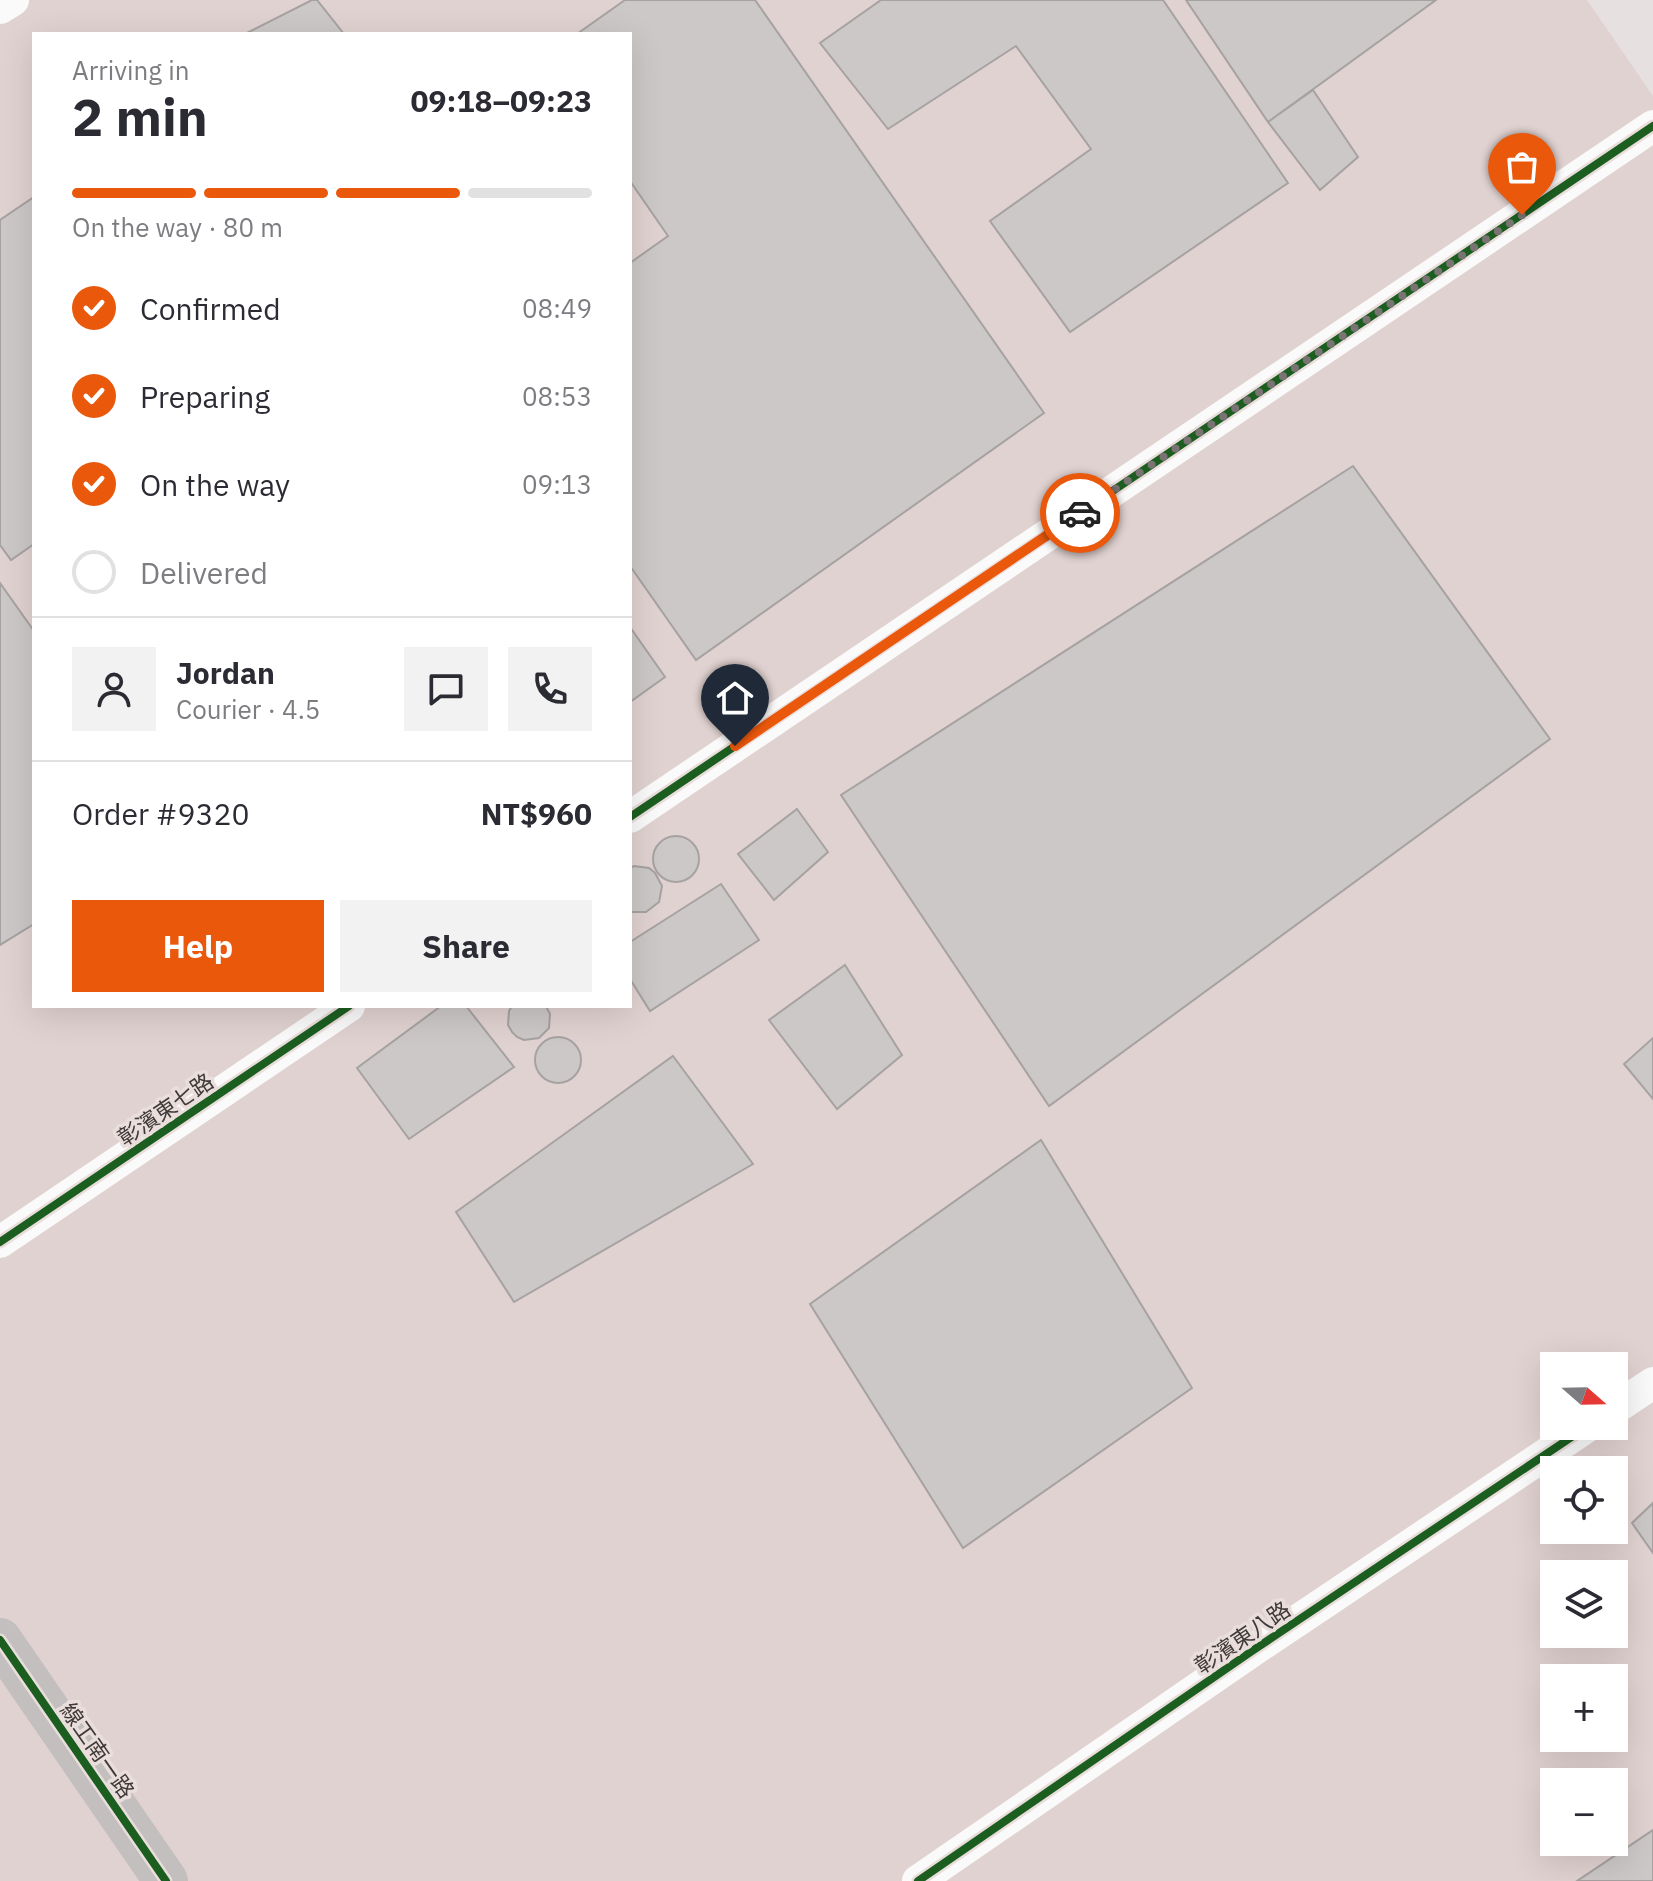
<!DOCTYPE html>
<meta charset="utf-8">
<style>
:root{--surface:#fff;--page:#f2f2f3;--text:#2b2b33;--muted:#7c7c81;--line:#e1e1e2;--accent:#ea580c}
body{margin:0;font-family:"IBM Plex Sans","Noto Sans TC",sans-serif;background:var(--page);color:var(--text);height:100vh;display:flex;flex-direction:column;font-size:30px;white-space:nowrap}
*{box-sizing:border-box;margin:0}
p{font-size:26px;color:var(--muted)}
.icon{flex:none;width:44px;height:44px;fill:none;stroke:currentColor;stroke-width:2;stroke-linecap:round;stroke-linejoin:round}
.map{position:relative;flex:1;overflow:hidden}
.drawer{position:absolute;left:32px;top:32px;width:600px;height:976px;display:flex;flex-direction:column;background:var(--surface);border-radius:0px;box-shadow:0 8px 32px #0002}
.drawer>*{flex:none}
.needle{width:52px;rotate:110deg}
.controls{position:absolute;left:1540px;top:1352px;display:grid;gap:16px}
.controls a{display:grid;place-items:center;width:88px;height:88px;border-radius:0px;background:var(--surface);box-shadow:0 8px 32px #0002;font-size:40px}
.pin{position:absolute;display:grid;place-items:center;width:68px;height:68px;color:#fff;margin:-82px -34px;border-radius:50% 50% 50% 0;rotate:-45deg;box-shadow:0 0 8px #0007}
.pin .icon{rotate:45deg}
.courier{position:absolute;display:grid;place-items:center;width:80px;height:80px;margin:-40px;border:6px solid #ea580c;border-radius:50%;background:#fff;color:#222;box-shadow:0 2px 10px #0007}
.overview em{font-style:normal;font-weight:700}
.overview div{display:flex;flex-direction:column-reverse}
.overview{display:flex;align-items:center;justify-content:space-between;height:136px;padding:0 40px}
h1{font-size:52px;font-weight:700;line-height:60px}
.bar{display:grid;grid-template-columns:repeat(4,1fr);gap:12px 8px;align-content:center;height:96px;padding:0 40px}
.bar i{height:10px;border-radius:6px;background:var(--line)}
.bar .active{background:var(--accent)}
.bar p{grid-column:span 4}
.line{display:flex;align-items:center;gap:20px;padding:0 40px;border-top:2px solid var(--line)}
.line div{flex:1}
.round{display:grid;place-items:center;flex:none;width:84px;height:84px;border-radius:0px;background:var(--page)}
ol{padding:0 40px;list-style:none}
li{display:flex;align-items:center;gap:24px;height:88px}
li p{margin-inline-start:auto}
li .icon{padding:8px;border-radius:50%;background:var(--accent);color:#fff;stroke-width:4}
li:last-child{color:var(--muted)}
li i{width:44px;height:44px;border:4px solid var(--line);border-radius:50%}
.cta{display:flex;gap:16px;margin-top:auto;padding:16px 40px}
.cta a{flex:1;height:92px;border-radius:0px;background:var(--accent);color:#fff;font-size:32px;font-weight:700;line-height:92px;text-align:center}
.cta a+a{background:var(--page);color:var(--text)}
.map>svg:first-child{display:block}
</style>
<div class="map">
<svg width="1653" height="1881" viewBox="0 0 1653 1881">
<rect width="100%" height="100%" fill="#e6e0e0"/>
<path fill="#e0d2d0" fill-rule="evenodd" d="M 0,0 L 1587,0 L 1653,96 L 1653,1881 L 0,1881 ZM 34,34 L 630,34 L 630,1006 L 34,1006 ZM 1554,1366 L 1614,1366 L 1614,1426 L 1554,1426 ZM 1554,1470 L 1614,1470 L 1614,1530 L 1554,1530 ZM 1554,1574 L 1614,1574 L 1614,1634 L 1554,1634 ZM 1554,1678 L 1614,1678 L 1614,1738 L 1554,1738 ZM 1554,1782 L 1614,1782 L 1614,1842 L 1554,1842 Z"/>
<path fill="#cdc8c8" stroke="#a7a2a2" stroke-width="2" d="M 312,0 L 317,0 L 344,34 L 245,34 Z
M 625,0 L 755,0 L 1044,413 L 696,660 L 630,566 L 630,263 L 668,236 L 630,181 L 630,34 L 577,34 Z
M 881,0 L 1163,0 L 1288,183 L 1070,332 L 990,221 L 1091,149 L 1016,46 L 888,129 L 820,43 Z
M 1186,0 L 1436,0 L 1268,122 Z
M 1313,90 L 1358,157 L 1320,190 L 1268,122 Z
M 34,197 L 34,544 L 11,560 L 0,545 L 0,220 Z
M 1353,466 L 1550,739 L 1049,1106 L 841,795 Z
M 0,583 L 34,631 L 34,924 L 0,945 Z
M 630,627 L 665,677 L 630,702 Z
M 797,809 L 828,852 L 774,900 L 738,854 Z
M653 859a23 23 0 1 1 46 0a23 23 0 1 1-46 0Z
M 634,866 L 649,868 L 655,873 L 662,886 L 659,902 L 646,912 L 630,912 L 630,868 Z
M 721,884 L 759,940 L 650,1011 L 630,979 L 630,942 Z
M 845,965 L 902,1055 L 837,1109 L 769,1020 Z
M 441,1006 L 466,1006 L 514,1067 L 409,1139 L 357,1068 Z
M 512,1006 L 546,1006 L 550,1014 L 549,1028 L 539,1038 L 524,1040 L 517,1037 L 512,1032 L 508,1025 L 509,1011 Z
M535 1060a23 23 0 1 1 46 0a23 23 0 1 1-46 0Z
M 1653,1038 L 1653,1099 L 1624,1064 Z
M 673,1056 L 753,1164 L 514,1302 L 456,1212 Z
M 1041,1140 L 1192,1388 L 963,1548 L 810,1304 Z
M 1653,1503 L 1653,1553 L 1632,1523 Z
M 1653,1830 L 1653,1881 L 1577,1881 Z"/>
<g fill="none" stroke-linecap="round" stroke-linejoin="round">
<path stroke="#fbfafa" stroke-width="32" d="M 0,8 L 13,0
M 630,817 L 1653,126
M 0,1242 L 349,1006
M 1614,1409 L 1653,1383
M 918,1881 L 1252,1651 L 1588,1426"/>
<path stroke="#c3bfbf" stroke-width="44" d="M 0,1640 L 166,1881"/>
<g stroke="#eadedc" stroke-width="13">
<path id="cycleway" d="M 630,817 L 1653,126
M 0,1242 L 349,1006
M 0,1640 L 166,1881
M 918,1881 L 1252,1651 L 1588,1426"/>
</g>
<use href="#cycleway" stroke="#1b5e20" stroke-width="8"/>
</g>
<g fill="none" stroke-linecap="round" stroke-linejoin="round">
<path stroke="#797473" stroke-width="8" stroke-dasharray="0 14.4" d="M 1080,513 L 1522,215"/>
<path stroke="#ea580c" stroke-width="10" d="M 735,746 L 1080,513"/>
</g>
<g text-anchor="middle" dominant-baseline="central" stroke-width="7" stroke-linejoin="round" paint-order="stroke">
<g font-size="22" fill="#3f3a39" stroke="#eadedc">
<text transform="translate(165 1109) rotate(-34)">彰濱東七路</text>
<text transform="translate(1242 1637) rotate(-34)">彰濱東八路</text>
<text transform="translate(98 1750) rotate(55)">線工南一路</text>
</g>
</g>
</svg>
<div class="controls">
<a><svg class="needle" viewBox="-14 -14 28 28"><path d="M0-13l5 13h-10z" fill="#e53935"/><path d="M0 13l5-13h-10z" fill="#7c7c81"/></svg></a>
<a><svg class="icon" aria-label="locate" viewBox="0 0 24 24"><circle cx="12" cy="12" r="6"/><path d="M12 2v4M12 18v4M2 12h4M18 12h4"/></svg></a>
<a><svg class="icon" aria-label="layers" viewBox="0 0 24 24"><path d="M12 4l9 5-9 5-9-5zM3 14l9 5 9-5"/></svg></a>
<a>+</a>
<a>−</a>
</div>
<div class="pin" style="left:1522px;top:215px;background:#ea580c"><svg class="icon" aria-label="bag" viewBox="0 0 24 24"><path d="M5 8h14l-1 12H6zM9 8a3 3 0 0 1 6 0"/></svg></div>
<div class="pin" style="left:735px;top:746px;background:#1f2937"><svg class="icon" aria-label="home" viewBox="0 0 24 24"><path d="M3 11l9-7 9 7M6 9v11h12V9"/></svg></div>
<div class="courier" style="left:1080px;top:513px"><svg class="icon" aria-label="car" viewBox="0 0 24 24"><path d="M5 17H2v-5l4-1 3-4h7l3 4 3 1v5h-3M9 17h6M6 11h13"/><circle cx="7" cy="17" r="2"/><circle cx="17" cy="17" r="2"/></svg></div>
<section class="drawer">
<div class="overview"><div><h1>2 min</h1><p>Arriving in</p></div><em>09:18–09:23</em></div>
<div class="bar"><i class="active"></i><i class="active"></i><i class="active"></i><i></i><p>On the way · 80 m</p></div>
<ol>
<li><svg class="icon" aria-label="check" viewBox="0 0 24 24"><path d="M5 12l5 5 9-10"/></svg>Confirmed<p>08:49</p></li>
<li><svg class="icon" aria-label="check" viewBox="0 0 24 24"><path d="M5 12l5 5 9-10"/></svg>Preparing<p>08:53</p></li>
<li><svg class="icon" aria-label="check" viewBox="0 0 24 24"><path d="M5 12l5 5 9-10"/></svg>On the way<p>09:13</p></li>
<li><i></i>Delivered</li>
</ol>
<div class="line" style="height:144px"><a class="round"><svg class="icon" aria-label="person" viewBox="0 0 24 24"><circle cx="12" cy="8" r="4"/><path d="M4 21q1-7 8-7t8 7"/></svg></a><div><b>Jordan</b><p>Courier · 4.5</p></div><a class="round"><svg class="icon" aria-label="chat" viewBox="0 0 24 24"><path d="M4 5h16v11H9l-5 4z"/></svg></a><a class="round"><svg class="icon" aria-label="phone" viewBox="0 0 24 24"><path d="M5 4h4l2 5-3 2q2 4 5 5l2-3 5 2v4C11 20 4 13 5 4z"/></svg></a></div>
<div class="line" style="height:104px"><div>Order #9320</div><b>NT$960</b></div>
<div class="cta"><a>Help</a><a>Share</a></div>
</section>
</div>
